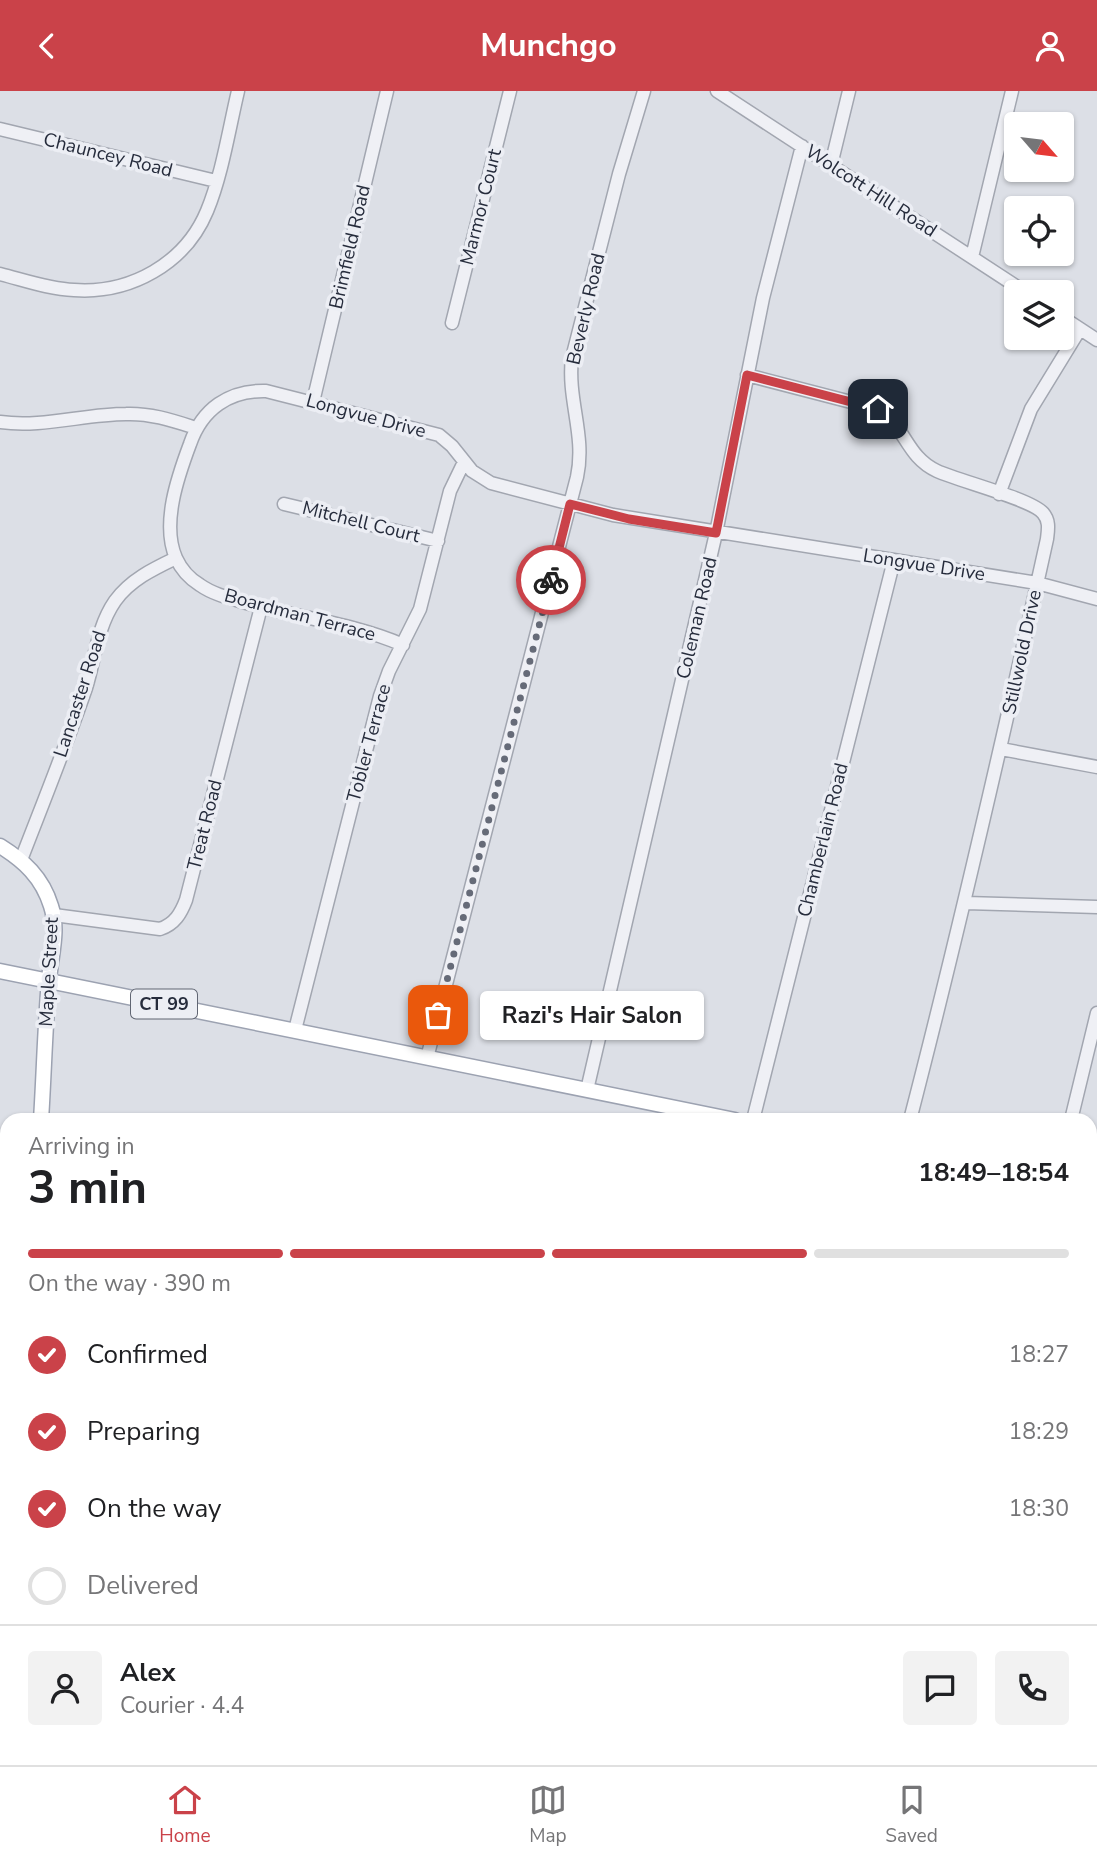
<!DOCTYPE html>
<meta charset="utf-8">
<style>
:root{--surface:#fff;--page:#f2f2f2;--text:#202124;--muted:#757577;--line:#e0e0e0;--accent:#ca4249}
body{margin:0;font-family:"Nunito Sans",sans-serif;background:var(--page);color:var(--text);height:100vh;display:flex;flex-direction:column;font-size:26px;white-space:nowrap}
*{box-sizing:border-box;margin:0}
p{font-size:23px;color:var(--muted)}
.icon{flex:none;width:38px;height:38px;fill:none;stroke:currentColor;stroke-width:2;stroke-linecap:round;stroke-linejoin:round}
.map{position:relative;flex:1;overflow:hidden}
.details{position:absolute;left:0px;top:1022px;width:1097px;height:653px;display:flex;flex-direction:column;background:var(--surface);border-radius:21px 21px 0 0;box-shadow:0 2px 5px #0004}
.details>*{flex:none}
.needle{width:46px;rotate:118deg}
.tools{position:absolute;left:1004px;top:21px;display:grid;gap:14px}
.tools a{display:grid;place-items:center;width:70px;height:70px;border-radius:7px;background:var(--surface);box-shadow:0 2px 5px #0004;font-size:35px}
.pin{position:absolute;display:grid;place-items:center;width:60px;height:60px;color:#fff;margin:-30px;border-radius:14px;box-shadow:0 4px 10px #0006}
.courier{position:absolute;display:grid;place-items:center;width:70px;height:70px;margin:-35px;border:5px solid #ca4249;border-radius:50%;background:#fff;color:#222;box-shadow:0 2px 9px #0007}
.bubble{position:absolute;height:49px;border-radius:7px;background:var(--surface);box-shadow:0 2px 5px #0004;font-size:23px;font-weight:700;line-height:49px;text-align:center}
.head em{font-style:normal;font-weight:700}
.head div{display:flex;flex-direction:column-reverse}
.head{display:flex;align-items:center;justify-content:space-between;height:119px;padding:0 28px}
h1{font-size:46px;font-weight:700;line-height:52px}
.bar{display:grid;grid-template-columns:repeat(4,1fr);gap:10px 7px;align-content:center;height:84px;padding:0 28px}
.bar i{height:9px;border-radius:5px;background:var(--line)}
.bar .selected{background:var(--accent)}
.bar p{grid-column:span 4}
.line{display:flex;align-items:center;gap:18px;padding:0 28px;border-top:2px solid var(--line)}
.line div{flex:1}
.round{display:grid;place-items:center;flex:none;width:74px;height:74px;border-radius:7px;background:var(--page)}
ol{padding:0 28px;list-style:none}
li{display:flex;align-items:center;gap:21px;height:77px}
li p{margin-inline-start:auto}
li .icon{padding:7px;border-radius:50%;background:var(--accent);color:#fff;stroke-width:4}
li:last-child{color:var(--muted)}
li i{width:38px;height:38px;border:4px solid var(--line);border-radius:50%}
header{display:flex;justify-content:space-between;align-items:center;height:91px;padding:0 28px;background:var(--accent);color:#fff;font-size:32px;font-weight:700}
.dock{display:flex;justify-content:space-around;align-items:center;height:98px;border-top:2px solid var(--line);background:var(--surface);font-size:19px;color:var(--muted)}
.dock a{display:grid;justify-items:center;gap:4px}
.dock .selected{color:var(--accent)}
.map>svg:first-child{display:block}
</style>
<header><svg class="icon" aria-label="back" viewBox="0 0 24 24"><path d="M15 5l-7 7 7 7"/></svg>Munchgo<svg class="icon" aria-label="person" viewBox="0 0 24 24"><circle cx="12" cy="8" r="4"/><path d="M4 21q1-7 8-7t8 7"/></svg></header>
<div class="map">
<svg width="1097" height="1674" viewBox="0 0 1097 1674">
<defs>
<pattern id="grass-tufts" width="24" height="20" patternUnits="userSpaceOnUse" patternTransform="scale(1.75)"><rect width="24" height="20" fill="#c0d0be"/><path d="M3 7l-1-3M5 7V3M7 7l1-3M15 17l-1-3M17 17v-4M19 17l1-3" fill="none" stroke="#a5b3a4"/></pattern>
<pattern id="forest-firs" width="22" height="20" patternUnits="userSpaceOnUse" patternTransform="scale(1.75)"><rect width="22" height="20" fill="#c0d0be"/><path d="M5 1l3.5 6h-7zM16 11l3.5 6h-7z" fill="#a5b3a4"/></pattern>
<pattern id="wetland-marsh" width="20" height="14" patternUnits="userSpaceOnUse" patternTransform="scale(1.75)"><rect width="20" height="14" fill="#c0d0be"/><path d="M1 5h8M5 5V1M11 12h8M15 12V8" fill="none" stroke="#a5b3a4"/></pattern>
</defs>
<rect width="100%" height="100%" fill="#dcdfe6"/>
<path fill="url(#grass-tufts)" d="M 7,1301 L 7,1668 L 109,1668 L 109,1674 L 0,1674 L 0,1302 Z"/>
<path fill="url(#forest-firs)" d="M 0,1434 L 7,1436 L 7,1550 L 0,1548 Z
M 218,1668 L 309,1668 L 314,1674 L 220,1674 Z"/>
<path fill="url(#wetland-marsh)" d="M 7,1327 L 7,1436 L 0,1434 L 0,1334 Z"/>
<g fill="none" stroke-linecap="round" stroke-linejoin="round">
<g stroke="#a2a6b0" stroke-width="15">
<path id="minor" d="M 717,0 L 1025,201
M 0,38 L 216,90
M 831,74 L 849,0
M 972,166 L 1012,0
M 0,183 C 24,189 49,198 74,199 C 130,203 185,173 207,120 C 222,84 229,38 238,0
M 1062,226 L 1097,249
M 452,232 L 510,0
M 747,284 L 878,318 C 905,334 906,366 937,380 C 959,390 1031,408 1043,422 C 1050,430 1048,439 1047,448 C 1004,643 960,836 910,1029
M 313,311 L 387,0
M 0,331 C 42,337 85,323 126,323 C 151,322 174,330 196,337
M 999,403 L 1031,318 L 1080,238
M 284,413 L 438,450
M 403,554 C 355,533 300,527 250,513 C 233,508 214,504 200,494 C 190,488 181,478 176,467 C 161,433 178,385 190,353 C 202,318 229,299 266,300 L 439,344 L 452,355 L 472,380 L 491,392 L 613,424 L 1037,492 L 1097,508
M 1001,658 L 1097,676
M 21,769 C 43,712 66,655 86,597 C 95,568 97,536 115,510 C 130,489 153,478 176,467
M 966,812 L 1097,816
M 54,824 L 160,838 C 175,833 181,822 186,809 L 261,516
M 295,939 L 380,605 L 389,580 L 420,518 L 450,400 L 464,371
M 427,967 L 577,386 C 586,344 567,309 572,267 L 619,83 L 644,0
M 587,999 L 716,442 L 763,207 L 802,55
M 753,1029 L 894,469
M 1071,1029 L 1097,922
M 0,1292 L 7,1291
M 1090,1322 L 1097,1322
M 1090,1470 L 1097,1451
M 1090,1569 L 1097,1580
M 459,1668 L 461,1674
M 675,1668 L 679,1674
M 724,1668 L 729,1674
M 955,1668 L 960,1674
M 559,1674 L 576,1668
M 839,1674 L 847,1668"/>
</g>
<g stroke="#9ca2b1" stroke-width="17">
<path id="major" d="M 0,755 C 24,770 42,786 51,815 C 59,839 51,864 49,889 C 45,936 44,982 41,1029
M 0,880 L 735,1029
M 1090,1102 L 1097,1103
M 200,1668 L 202,1674"/>
</g>
<use href="#minor" stroke="#eff0f5" stroke-width="12"/>
<use href="#major" stroke="#fff" stroke-width="14"/>
<g stroke="#767d8f" stroke-width="5">
<path id="rail" d="M 0,1087 L 7,1088
M 1090,1233 L 1097,1236"/>
</g>
<use href="#rail" stroke="#eceef4" stroke-width="2.5" stroke-dasharray="8" stroke-linecap="butt"/>
</g>
<g fill="none" stroke-linecap="round" stroke-linejoin="round">
<path stroke="#666b78" stroke-width="7" stroke-dasharray="0 12.6" d="M 438,924 L 551,489"/>
<path stroke="#ca4249" stroke-width="9" d="M 551,489 L 570,413 L 629,428 L 716,442 L 747,284 L 878,318"/>
</g>
<g text-anchor="middle" dominant-baseline="central" stroke-width="7" stroke-linejoin="round" paint-order="stroke">
<rect fill="#eceef4" stroke="#616673" stroke-width="2" x="131" y="898.5" width="66" height="29" rx="5"/>
<g font-size="18" font-weight="bold" fill="#262c3c">
<text x="164" y="913">CT 99</text>
</g>
<g font-size="19" fill="#262c3c" stroke="#eceef4">
<text transform="translate(108 64) rotate(14)">Chauncey Road</text>
<text transform="translate(871 100) rotate(33)">Wolcott Hill Road</text>
<text transform="translate(481 116) rotate(-76)">Marmor Court</text>
<text transform="translate(350 156) rotate(-77)">Brimfield Road</text>
<text transform="translate(586 218) rotate(-77)">Beverly Road</text>
<text transform="translate(366 325) rotate(15)">Longvue Drive</text>
<text transform="translate(361 431) rotate(14)">Mitchell Court</text>
<text transform="translate(924 474) rotate(9)">Longvue Drive</text>
<text transform="translate(300 524) rotate(15)">Boardman Terrace</text>
<text transform="translate(697 527) rotate(-77)">Coleman Road</text>
<text transform="translate(1022 561) rotate(-78)">Stillwold Drive</text>
<text transform="translate(80 603) rotate(-72)">Lancaster Road</text>
<text transform="translate(369 652) rotate(-75)">Tobler Terrace</text>
<text transform="translate(205 734) rotate(-76)">Treat Road</text>
<text transform="translate(823 749) rotate(-76)">Chamberlain Road</text>
<text transform="translate(49 881) rotate(-87)">Maple Street</text>
</g>
</g>
</svg>
<div class="tools">
<a><svg class="needle" viewBox="-14 -14 28 28"><path d="M0-13l5 13h-10z" fill="#e53935"/><path d="M0 13l5-13h-10z" fill="#757577"/></svg></a>
<a><svg class="icon" aria-label="locate" viewBox="0 0 24 24"><circle cx="12" cy="12" r="6"/><path d="M12 2v4M12 18v4M2 12h4M18 12h4"/></svg></a>
<a><svg class="icon" aria-label="layers" viewBox="0 0 24 24"><path d="M12 4l9 5-9 5-9-5zM3 14l9 5 9-5"/></svg></a>
</div>
<div class="pin" style="left:438px;top:924px;background:#ea580c"><svg class="icon" aria-label="bag" viewBox="0 0 24 24"><path d="M5 8h14l-1 12H6zM9 8a3 3 0 0 1 6 0"/></svg></div>
<div class="pin" style="left:878px;top:318px;background:#1f2937"><svg class="icon" aria-label="home" viewBox="0 0 24 24"><path d="M3 11l9-7 9 7M6 9v11h12V9"/></svg></div>
<div class="courier" style="left:551px;top:489px"><svg class="icon" aria-label="bike" viewBox="0 0 24 24"><circle cx="6" cy="16" r="4"/><circle cx="18" cy="16" r="4"/><path d="M6 16l4-8h5l3 8M10 8l3 8H6M13 5h3"/></svg></div>
<div class="bubble" style="left:480px;top:900px;width:224px">Razi's Hair Salon</div>
<section class="details">
<div class="head"><div><h1>3 min</h1><p>Arriving in</p></div><em>18:49–18:54</em></div>
<div class="bar"><i class="selected"></i><i class="selected"></i><i class="selected"></i><i></i><p>On the way · 390 m</p></div>
<ol>
<li><svg class="icon" aria-label="check" viewBox="0 0 24 24"><path d="M5 12l5 5 9-10"/></svg>Confirmed<p>18:27</p></li>
<li><svg class="icon" aria-label="check" viewBox="0 0 24 24"><path d="M5 12l5 5 9-10"/></svg>Preparing<p>18:29</p></li>
<li><svg class="icon" aria-label="check" viewBox="0 0 24 24"><path d="M5 12l5 5 9-10"/></svg>On the way<p>18:30</p></li>
<li><i></i>Delivered</li>
</ol>
<div class="line" style="height:126px"><a class="round"><svg class="icon" aria-label="person" viewBox="0 0 24 24"><circle cx="12" cy="8" r="4"/><path d="M4 21q1-7 8-7t8 7"/></svg></a><div><b>Alex</b><p>Courier · 4.4</p></div><a class="round"><svg class="icon" aria-label="chat" viewBox="0 0 24 24"><path d="M4 5h16v11H9l-5 4z"/></svg></a><a class="round"><svg class="icon" aria-label="phone" viewBox="0 0 24 24"><path d="M5 4h4l2 5-3 2q2 4 5 5l2-3 5 2v4C11 20 4 13 5 4z"/></svg></a></div>
</section>
</div>
<nav class="dock">
<a class="selected"><svg class="icon" aria-label="home" viewBox="0 0 24 24"><path d="M3 11l9-7 9 7M6 9v11h12V9"/></svg>Home</a>
<a><svg class="icon" aria-label="map" viewBox="0 0 24 24"><path d="M3 6l6-2 6 2 6-2v14l-6 2-6-2-6 2zM9 4v14M15 6v14"/></svg>Map</a>
<a><svg class="icon" aria-label="saved" viewBox="0 0 24 24"><path d="M7 4h10v16l-5-4-5 4z"/></svg>Saved</a>
</nav>
